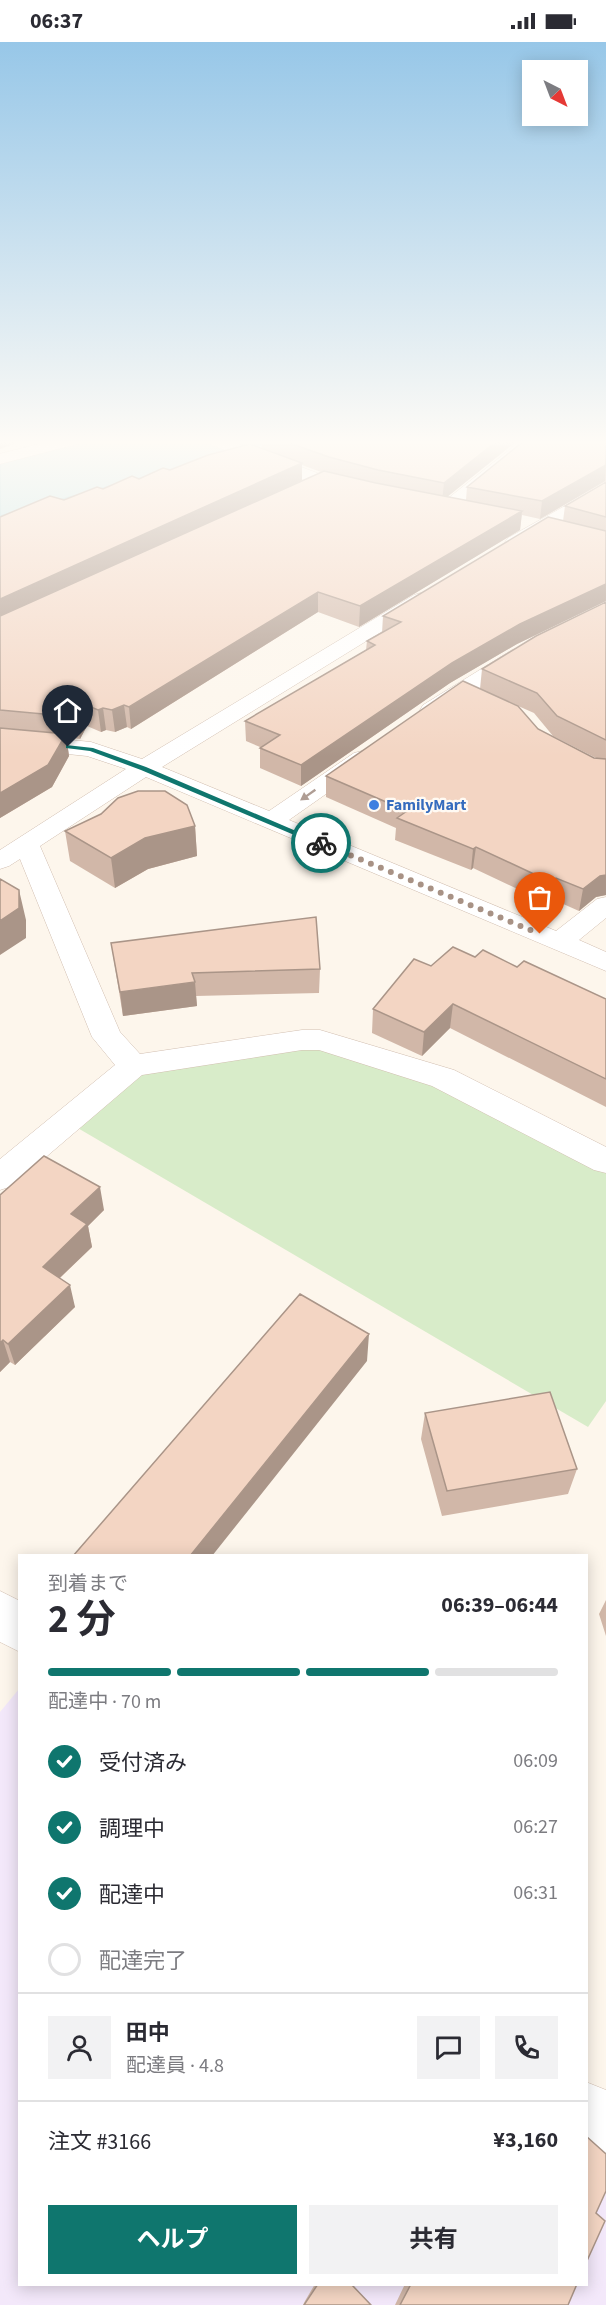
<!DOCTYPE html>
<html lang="ja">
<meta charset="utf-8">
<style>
:root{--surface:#fff;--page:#f2f2f3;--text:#2b2b33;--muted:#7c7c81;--line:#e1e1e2;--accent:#0f766e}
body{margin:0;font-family:"Source Sans 3","Noto Sans JP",sans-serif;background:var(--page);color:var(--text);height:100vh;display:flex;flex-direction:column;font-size:22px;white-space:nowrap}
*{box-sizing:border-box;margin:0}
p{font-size:20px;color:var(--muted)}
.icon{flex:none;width:33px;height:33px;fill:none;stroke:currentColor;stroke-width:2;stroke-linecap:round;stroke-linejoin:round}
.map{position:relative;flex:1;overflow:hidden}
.side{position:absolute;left:18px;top:1512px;width:570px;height:732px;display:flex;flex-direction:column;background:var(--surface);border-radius:0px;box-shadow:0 3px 15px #0003}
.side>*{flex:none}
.needle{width:39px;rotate:138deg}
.fabs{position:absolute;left:522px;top:18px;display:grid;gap:12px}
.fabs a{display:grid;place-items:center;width:66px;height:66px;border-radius:0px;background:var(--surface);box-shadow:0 3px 15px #0003;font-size:30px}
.pin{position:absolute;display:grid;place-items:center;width:51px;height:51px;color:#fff;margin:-62px -26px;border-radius:50% 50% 50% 0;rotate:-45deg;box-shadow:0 0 6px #0007}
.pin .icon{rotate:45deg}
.courier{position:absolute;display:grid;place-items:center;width:60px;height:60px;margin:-30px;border:4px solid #0f766e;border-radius:50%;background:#fff;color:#222;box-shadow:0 2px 8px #0007}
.headline em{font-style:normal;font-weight:700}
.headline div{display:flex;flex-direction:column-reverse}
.headline{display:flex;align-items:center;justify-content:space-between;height:102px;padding:0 30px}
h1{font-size:39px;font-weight:700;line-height:45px}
.bar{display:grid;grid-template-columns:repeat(4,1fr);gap:9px 6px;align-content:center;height:72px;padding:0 30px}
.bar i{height:8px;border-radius:4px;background:var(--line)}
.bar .active{background:var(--accent)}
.bar p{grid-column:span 4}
.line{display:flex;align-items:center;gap:15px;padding:0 30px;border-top:2px solid var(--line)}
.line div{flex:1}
.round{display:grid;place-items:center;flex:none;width:63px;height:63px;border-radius:0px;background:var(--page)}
ol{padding:0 30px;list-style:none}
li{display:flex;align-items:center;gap:18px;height:66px}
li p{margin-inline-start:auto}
li .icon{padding:6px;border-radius:50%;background:var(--accent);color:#fff;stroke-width:4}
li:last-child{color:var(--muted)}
li i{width:33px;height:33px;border:3px solid var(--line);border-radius:50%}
.cta{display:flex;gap:12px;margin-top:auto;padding:12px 30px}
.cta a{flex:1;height:69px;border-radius:0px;background:var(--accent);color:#fff;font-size:24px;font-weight:700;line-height:69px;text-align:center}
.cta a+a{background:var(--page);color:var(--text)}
.status{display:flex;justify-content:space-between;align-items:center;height:42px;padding:0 30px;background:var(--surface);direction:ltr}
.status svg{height:16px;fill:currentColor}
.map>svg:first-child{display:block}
</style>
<div class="status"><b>06:37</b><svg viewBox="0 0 49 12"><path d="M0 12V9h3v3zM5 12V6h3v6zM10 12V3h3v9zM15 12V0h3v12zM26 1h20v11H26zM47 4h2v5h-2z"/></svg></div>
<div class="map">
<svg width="606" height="2263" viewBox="0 0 606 2263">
<rect width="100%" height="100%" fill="#fdf6ec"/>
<path fill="#f3e8fa" d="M 19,1647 L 20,2242 L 586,2242 L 587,2110 L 606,2127 L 606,2263 L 0,2263 L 0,1670 Z"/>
<path fill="#d8ecc9" d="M 316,1005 L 410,1032 L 606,1128 L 606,1359 L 588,1385 L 76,1085 L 138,1032 Z"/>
<path fill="#bfe3e8" stroke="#a5d3da" stroke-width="1.5" d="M 91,398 L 279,398 L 0,474 L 0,421 Z"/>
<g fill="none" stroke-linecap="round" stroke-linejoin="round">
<g stroke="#d1beb0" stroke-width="1">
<path id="minor" d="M 55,398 L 83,398 L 81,401 L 0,422 L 0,412 Z
M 205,398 L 228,398 L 328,435 L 361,443 L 363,447 L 355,452 L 316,443 L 207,401 Z
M 522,398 L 540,398 L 453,470 L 441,470 L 438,466 L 441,462 Z
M 606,441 L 606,453 L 520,504 L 508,504 L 505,500 L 508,496 Z
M 421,551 L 428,553 L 431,557 L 428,561 L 162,725 L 269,769 L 354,711 L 362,709 L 370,711 L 374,716 L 370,721 L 289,778 L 556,889 L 597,857 L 606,855 L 606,876 L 579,898 L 606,910 L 606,929 L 146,735 L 40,804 L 120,990 L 140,1012 L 302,988 L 320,988 L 454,1028 L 606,1105 L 606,1131 L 594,1128 L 432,1044 L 319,1008 L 302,1008 L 142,1033 L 12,1144 L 0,1148 L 0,1117 L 115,1023 L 92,995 L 20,817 L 9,824 L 0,827 L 0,808 L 126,727 L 87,714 L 0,705 L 0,691 L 91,700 L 142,717 L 414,553 Z
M 519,606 L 526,608 L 529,612 L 526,616 L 439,673 L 431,675 L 423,673 L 420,668 L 423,663 L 512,608 Z
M 0,1549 L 20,1559 L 20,1610 L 0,1600 Z
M 586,2040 L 606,2048 L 606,2111 L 586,2103 Z"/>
</g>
<use href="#minor" fill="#fff" fill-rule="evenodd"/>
</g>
<path fill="#d1b7a8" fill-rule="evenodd" d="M 262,398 L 518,398 L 447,455 L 466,458 L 467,445 L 606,398 L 606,439 L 540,477 L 522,473 L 520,488 L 359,585 L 318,570 L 131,687 L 127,685 L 115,690 L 106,688 L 101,690 L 87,684 L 80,697 L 66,695 L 69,714 L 52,745 L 0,776 L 0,475 L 64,458 L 170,428 L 262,406 ZM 302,423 L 321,430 L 302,439 Z
M 606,440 L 606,559 L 517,602 L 450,641 L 301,744 L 260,726 L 260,705 L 246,699 L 245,679 L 366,608 L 367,599 L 382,591 L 383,574 L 563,479 L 565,464 Z
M 606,560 L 606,853 L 596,855 L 579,869 L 552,857 L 547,861 L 473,826 L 471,828 L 395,798 L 396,786 L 326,755 L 326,734 L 538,687 L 594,716 L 598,717 L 553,694 L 534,671 L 480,647 L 482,627 Z
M 195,784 L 197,814 L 148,827 L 115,846 L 70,819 L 65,789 Z
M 111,901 L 320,927 L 319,951 L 196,954 L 197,964 L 123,974 Z
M 475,915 L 517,925 L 606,957 L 606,1065 L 450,986 L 422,1014 L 372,991 L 373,967 L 431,924 Z
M 0,1153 L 104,1168 L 88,1184 L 92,1205 L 60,1236 L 75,1265 L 15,1323 L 10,1320 L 0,1330 Z
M 425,1371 L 577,1427 L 568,1452 L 442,1474 L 421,1397 Z
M 606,1558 L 606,1594 L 599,1572 Z
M 315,2242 L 352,2242 L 371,2263 L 303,2263 L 305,2259 Z
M 405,2242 L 577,2242 L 568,2263 L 395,2263 Z"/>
<path fill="#aa9588" d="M 0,398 L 24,398 L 0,407 Z
M 498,398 L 518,398 L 442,459 L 444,441 Z
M 302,421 L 302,439 L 0,580 L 0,557 Z
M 606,423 L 605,439 L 540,477 L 542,459 Z
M 522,469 L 520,488 L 359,585 L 360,564 Z
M 606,542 L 606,559 L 517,602 L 450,641 L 301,744 L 301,723 L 452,621 L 520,582 Z
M 318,550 L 318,570 L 131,687 L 129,665 Z
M 84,662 L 87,684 L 80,697 L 76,675 Z
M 124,663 L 127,685 L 115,690 L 112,668 Z
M 103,666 L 106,688 L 101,690 L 98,668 Z
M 66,692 L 69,714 L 52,745 L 0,776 L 0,751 Z
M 195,784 L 197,814 L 148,827 L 115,846 L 111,816 L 145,796 Z
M 476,805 L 473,826 L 471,828 L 473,807 Z
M 606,833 L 606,853 L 596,855 L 579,869 L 583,847 L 600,834 Z
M 556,836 L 552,857 L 547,861 L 551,840 Z
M 19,848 L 26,878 L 26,896 L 0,913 L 0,879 Z
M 195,940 L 197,964 L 123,974 L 120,950 Z
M 453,962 L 450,986 L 422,1014 L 424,990 Z
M 100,1145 L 104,1168 L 88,1184 L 92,1205 L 49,1246 L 43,1225 L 71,1172 Z
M 70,1243 L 75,1265 L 15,1323 L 8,1302 Z
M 369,1292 L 367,1319 L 212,1514 L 190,1514 Z
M 3,1298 L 10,1320 L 0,1330 L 0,1301 Z"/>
<path fill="#f3d5c3" stroke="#aa9588" stroke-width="1.5" d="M 281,398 L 498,398 L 444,441 L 378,428 L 329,415 Z
M 525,398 L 606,398 L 606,423 L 542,459 L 467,445 Z
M 250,402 L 302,421 L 0,557 L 0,475 L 50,454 L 64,458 L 97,445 L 103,447 L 132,434 L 139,437 L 163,426 L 170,428 L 208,413 Z
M 324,429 L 376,441 L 522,469 L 360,564 L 318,550 L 129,665 L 124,663 L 112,668 L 103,666 L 98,668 L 84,662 L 76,675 L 0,668 L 0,574 Z
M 606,440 L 606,475 L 565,464 Z
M 548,475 L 606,489 L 606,542 L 520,582 L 452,621 L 301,723 L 260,706 L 280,693 L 245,679 L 375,603 L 367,599 L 401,580 L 383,574 Z
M 606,560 L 606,698 L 557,674 L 537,651 L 482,627 L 536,594 Z
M 463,639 L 518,664 L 538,687 L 594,716 L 606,717 L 606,833 L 600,834 L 583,847 L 556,836 L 551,840 L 476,805 L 473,807 L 397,776 L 407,769 L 326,734 Z
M 0,686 L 66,692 L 48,723 L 0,751 Z
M 138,749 L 165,749 L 187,763 L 195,784 L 145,796 L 111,816 L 65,789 L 101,772 L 118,756 Z
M 0,837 L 19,848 L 19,866 L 0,879 Z
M 316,875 L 320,927 L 192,931 L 195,940 L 120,950 L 111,901 Z
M 453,905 L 475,915 L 483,908 L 517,925 L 524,919 L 606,957 L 606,1037 L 453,962 L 424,990 L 373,967 L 414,917 L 431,924 Z
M 44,1114 L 100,1145 L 71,1172 L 87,1182 L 43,1225 L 70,1243 L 8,1302 L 3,1298 L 0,1301 L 0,1153 Z
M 300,1252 L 369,1292 L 190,1514 L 73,1514 Z
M 550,1350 L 577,1427 L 447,1449 L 425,1371 Z
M 586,2094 L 606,2112 L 606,2149 L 596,2171 L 605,2179 L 586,2221 Z
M 318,2242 L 351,2242 L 371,2263 L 304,2263 Z
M 411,2242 L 577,2242 L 568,2263 L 400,2263 Z"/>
<defs><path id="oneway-solid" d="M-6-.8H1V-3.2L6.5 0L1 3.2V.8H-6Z" transform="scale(1.5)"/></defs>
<use fill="#af9d94" href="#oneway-solid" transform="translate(308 753) rotate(145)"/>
<linearGradient id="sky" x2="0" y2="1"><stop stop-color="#97c7e8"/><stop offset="0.56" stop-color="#fefbf6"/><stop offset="1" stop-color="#fefbf6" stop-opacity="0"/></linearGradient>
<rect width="606" height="715" fill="url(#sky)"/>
<path fill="#0f766e" d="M 66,703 L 93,706 L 146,725 L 324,801 L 318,803 L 141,728 L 90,709 L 66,706 Z"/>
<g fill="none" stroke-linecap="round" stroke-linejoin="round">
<path stroke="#a89285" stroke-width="6" stroke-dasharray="0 10.8" d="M 321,801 L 540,892"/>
</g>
<circle fill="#3f7fe0" stroke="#fffaf3" stroke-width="2" cx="374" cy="763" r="6"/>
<g text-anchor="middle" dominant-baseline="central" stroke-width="4.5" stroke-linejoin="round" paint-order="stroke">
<g font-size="16" font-weight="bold" fill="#366cbe" stroke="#fffaf3" text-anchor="start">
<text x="386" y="763">FamilyMart</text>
</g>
</g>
</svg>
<div class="fabs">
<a><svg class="needle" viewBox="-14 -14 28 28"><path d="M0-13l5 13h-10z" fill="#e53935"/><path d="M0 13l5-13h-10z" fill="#7c7c81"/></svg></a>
</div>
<div class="pin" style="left:540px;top:892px;background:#ea580c"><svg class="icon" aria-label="bag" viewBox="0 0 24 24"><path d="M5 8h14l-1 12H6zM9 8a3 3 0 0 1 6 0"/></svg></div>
<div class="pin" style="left:68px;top:705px;background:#1f2937"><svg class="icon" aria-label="home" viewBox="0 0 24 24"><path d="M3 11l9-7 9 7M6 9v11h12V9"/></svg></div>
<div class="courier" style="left:321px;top:801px"><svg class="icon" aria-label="bike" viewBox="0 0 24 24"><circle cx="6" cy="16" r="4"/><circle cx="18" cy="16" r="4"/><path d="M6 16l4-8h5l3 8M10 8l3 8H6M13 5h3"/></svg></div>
<section class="side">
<div class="headline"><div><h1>2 分</h1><p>到着まで</p></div><em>06:39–06:44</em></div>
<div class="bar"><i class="active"></i><i class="active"></i><i class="active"></i><i></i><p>配達中 · 70 m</p></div>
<ol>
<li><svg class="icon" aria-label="check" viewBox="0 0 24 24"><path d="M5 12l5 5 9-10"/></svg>受付済み<p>06:09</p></li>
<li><svg class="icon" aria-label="check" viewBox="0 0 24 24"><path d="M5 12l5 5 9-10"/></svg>調理中<p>06:27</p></li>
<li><svg class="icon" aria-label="check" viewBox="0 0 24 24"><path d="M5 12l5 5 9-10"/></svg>配達中<p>06:31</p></li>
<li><i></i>配達完了</li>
</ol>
<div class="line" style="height:108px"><a class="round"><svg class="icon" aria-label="person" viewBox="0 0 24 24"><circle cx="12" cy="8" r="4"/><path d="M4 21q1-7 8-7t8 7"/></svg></a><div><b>田中</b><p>配達員 · 4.8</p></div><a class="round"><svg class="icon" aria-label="chat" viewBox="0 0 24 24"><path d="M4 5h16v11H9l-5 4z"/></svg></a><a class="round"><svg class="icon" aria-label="phone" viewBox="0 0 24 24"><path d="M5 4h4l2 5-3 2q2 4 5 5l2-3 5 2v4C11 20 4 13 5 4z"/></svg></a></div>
<div class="line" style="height:78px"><div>注文 #3166</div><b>¥3,160</b></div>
<div class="cta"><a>ヘルプ</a><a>共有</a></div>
</section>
</div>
